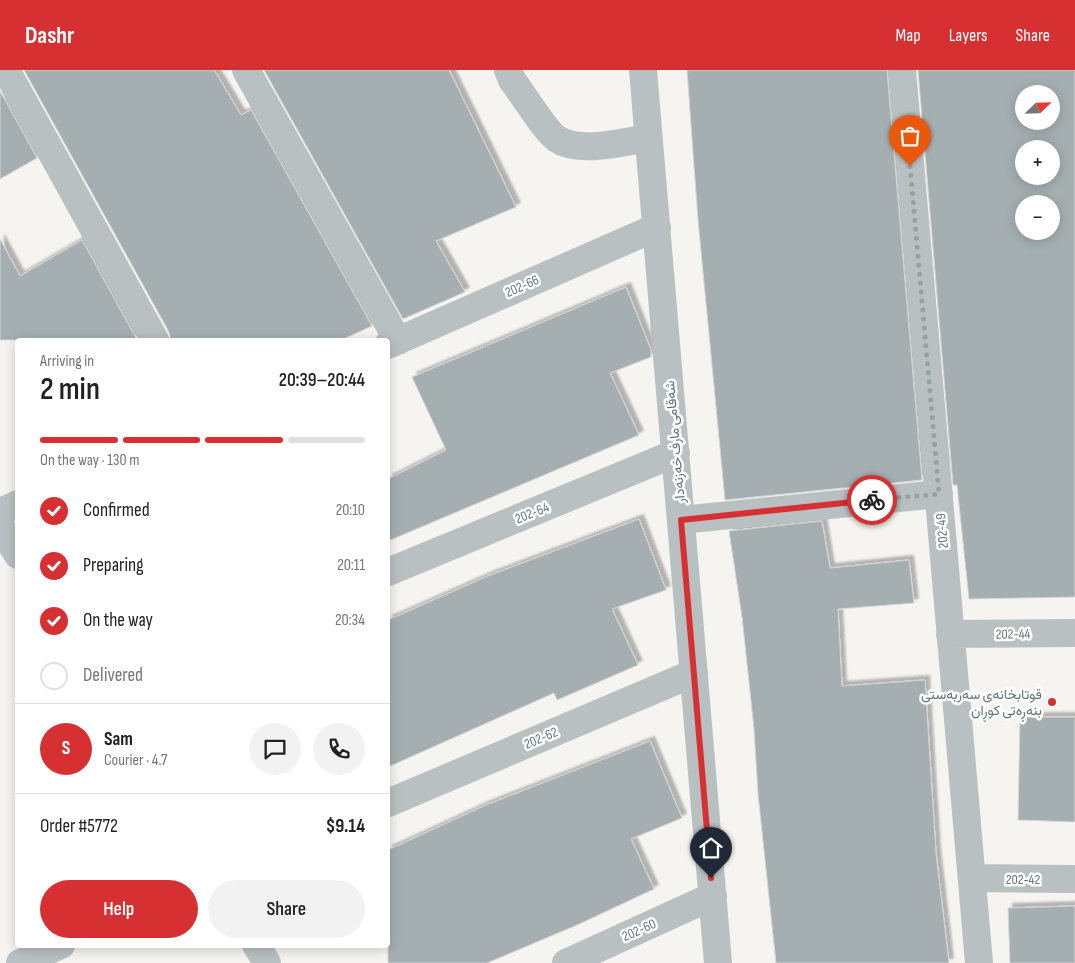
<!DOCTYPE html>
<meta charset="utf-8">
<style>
:root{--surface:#fff;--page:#f2f2f2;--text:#222;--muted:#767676;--line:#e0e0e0;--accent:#d63033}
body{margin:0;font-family:"Sofia Sans Condensed",Vazirmatn,sans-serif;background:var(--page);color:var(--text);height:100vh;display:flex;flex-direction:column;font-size:19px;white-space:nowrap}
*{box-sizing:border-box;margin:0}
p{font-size:16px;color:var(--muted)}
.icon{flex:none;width:28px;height:28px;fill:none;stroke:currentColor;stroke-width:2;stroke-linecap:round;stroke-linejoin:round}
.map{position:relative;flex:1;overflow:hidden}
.sheet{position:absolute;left:15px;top:268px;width:375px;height:610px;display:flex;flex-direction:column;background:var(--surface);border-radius:5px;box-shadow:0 2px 12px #0003}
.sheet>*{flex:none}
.needle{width:32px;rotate:67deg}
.controls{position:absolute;left:1015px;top:15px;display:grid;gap:10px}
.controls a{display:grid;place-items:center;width:45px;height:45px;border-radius:50%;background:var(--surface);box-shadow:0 2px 12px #0003;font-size:25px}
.pin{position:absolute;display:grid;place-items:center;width:42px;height:42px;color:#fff;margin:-51px -21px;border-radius:50% 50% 50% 0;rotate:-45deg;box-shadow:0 0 5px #0007}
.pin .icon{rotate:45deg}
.courier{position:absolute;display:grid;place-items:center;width:50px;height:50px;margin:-25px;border:4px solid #d63033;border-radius:50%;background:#fff;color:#222;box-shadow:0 1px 6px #0007}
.overview em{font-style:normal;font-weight:600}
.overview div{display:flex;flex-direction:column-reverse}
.overview{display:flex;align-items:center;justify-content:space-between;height:85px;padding:0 25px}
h1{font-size:32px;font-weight:600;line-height:38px}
.bar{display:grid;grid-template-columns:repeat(4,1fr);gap:8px 5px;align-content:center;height:60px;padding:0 25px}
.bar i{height:6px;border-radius:4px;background:var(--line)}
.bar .active{background:var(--accent)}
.bar p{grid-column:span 4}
.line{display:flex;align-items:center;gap:12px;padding:0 25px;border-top:1px solid var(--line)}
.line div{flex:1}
.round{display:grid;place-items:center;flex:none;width:52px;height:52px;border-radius:26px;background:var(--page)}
ol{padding:0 25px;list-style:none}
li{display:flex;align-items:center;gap:15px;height:55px}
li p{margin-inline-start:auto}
li .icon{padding:5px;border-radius:50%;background:var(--accent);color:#fff;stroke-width:4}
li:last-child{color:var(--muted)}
li i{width:28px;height:28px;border:2px solid var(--line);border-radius:50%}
.primary-button{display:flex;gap:10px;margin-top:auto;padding:10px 25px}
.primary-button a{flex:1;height:58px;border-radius:30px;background:var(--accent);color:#fff;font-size:20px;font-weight:600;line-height:58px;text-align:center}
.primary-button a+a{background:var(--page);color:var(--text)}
header{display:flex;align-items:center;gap:30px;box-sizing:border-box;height:70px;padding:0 25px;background:var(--accent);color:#fff}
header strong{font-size:24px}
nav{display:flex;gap:28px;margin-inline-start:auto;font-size:18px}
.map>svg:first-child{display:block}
</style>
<header>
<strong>Dashr</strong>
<nav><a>Map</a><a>Layers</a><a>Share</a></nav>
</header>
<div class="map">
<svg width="1075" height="893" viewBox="0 0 1075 893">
<defs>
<filter id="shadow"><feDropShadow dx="4.5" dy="-4.5" stdDeviation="1" flood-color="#0004"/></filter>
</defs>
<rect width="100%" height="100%" fill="#f5f4f1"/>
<path fill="#a5afb1" stroke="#d6d5d4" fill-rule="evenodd" filter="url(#shadow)" d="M 24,0 L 214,0 L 241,45 L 251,40 L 372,256 L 341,270 L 171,270 L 169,262 Z
M 264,0 L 449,0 L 516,137 L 436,171 L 465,222 L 403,249 Z
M 687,0 L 887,0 L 922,410 L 725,430 L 698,150 Z
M 918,0 L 1075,0 L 1075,527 L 969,529 L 957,415 L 953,415 ZM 1024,24 L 1051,24 L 1051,51 L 1024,51 ZM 1024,79 L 1051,79 L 1051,106 L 1024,106 ZM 1024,134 L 1051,134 L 1051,161 L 1024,161 Z
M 0,21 L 37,88 L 0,109 Z
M 0,169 L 20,206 L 82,170 L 137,270 L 0,270 Z
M 626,217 L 651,280 L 651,287 L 610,303 L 639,365 L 388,471 L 388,409 L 446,380 L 412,307 Z
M 639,449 L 666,520 L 612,539 L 638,595 L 557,630 L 554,623 L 388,697 L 388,550 L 488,506 Z
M 822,451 L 830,498 L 909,490 L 914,533 L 838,539 L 842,616 L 925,610 L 936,783 L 949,893 L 776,893 L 758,724 L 754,659 L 742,547 L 729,461 Z
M 1020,647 L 1075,647 L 1075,752 L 1018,750 Z
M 650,671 L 682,748 L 631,769 L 654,819 L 577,855 L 487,893 L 388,893 L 388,780 L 486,735 Z
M 1075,836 L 1075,893 L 1010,893 L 1008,838 Z"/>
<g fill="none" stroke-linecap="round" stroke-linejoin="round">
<path stroke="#b9c0c1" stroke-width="28" d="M 6,0 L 155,270
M 246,0 L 398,271
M 508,0 L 512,10 C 523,24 545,61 557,69 C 580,84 623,72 648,68
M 643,0 L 718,893
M 902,0 L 979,893
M 388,275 L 657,157
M 0,442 L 18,434
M 681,450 L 939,424
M 0,456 L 18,485
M 388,502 L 676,383
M 950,564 L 1075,563
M 388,733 L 694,603
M 972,808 L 1075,809
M 256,875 L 267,893
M 20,893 L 61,875
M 566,893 L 713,826"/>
</g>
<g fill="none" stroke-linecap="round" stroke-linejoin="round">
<path stroke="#95a2a4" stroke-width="5" stroke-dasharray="0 9" d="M 872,430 L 939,424 L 910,96"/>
<path stroke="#d63033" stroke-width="6" d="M 711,808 L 681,450 L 872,430"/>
</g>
<circle fill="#d63033" stroke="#fff" stroke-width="2" cx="1052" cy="632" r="5"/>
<g text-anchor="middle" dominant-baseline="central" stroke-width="5" stroke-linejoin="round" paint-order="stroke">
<g font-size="14" fill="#62767a" stroke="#fff">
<text transform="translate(522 216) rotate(-24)">202-66</text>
<text transform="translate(675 372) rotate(-95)">شەقامی مارف خەزنەدار</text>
<text transform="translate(532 443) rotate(-22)">202-64</text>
<text transform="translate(942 461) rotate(-95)">202-49</text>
<text transform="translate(1013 564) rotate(-1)">202-44</text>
<text transform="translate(541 668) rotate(-23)">202-62</text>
<text x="1023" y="809">202-42</text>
<text transform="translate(639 860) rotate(-24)">202-60</text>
</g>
<g font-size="14" fill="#62767a" stroke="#fff" text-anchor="end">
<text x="1042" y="624">قوتابخانەی سەربەستی<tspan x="1042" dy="16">بنەڕەتی کوڕان</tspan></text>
</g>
</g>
</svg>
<div class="controls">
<a><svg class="needle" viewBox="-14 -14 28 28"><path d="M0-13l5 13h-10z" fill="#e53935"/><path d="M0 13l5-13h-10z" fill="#767676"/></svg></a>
<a>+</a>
<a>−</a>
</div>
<div class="pin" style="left:910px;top:96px;background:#ea580c"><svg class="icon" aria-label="bag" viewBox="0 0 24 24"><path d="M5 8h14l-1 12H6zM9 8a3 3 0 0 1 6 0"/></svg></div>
<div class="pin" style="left:711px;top:808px;background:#1f2937"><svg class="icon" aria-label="home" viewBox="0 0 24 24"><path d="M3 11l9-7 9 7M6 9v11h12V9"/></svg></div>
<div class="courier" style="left:872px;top:430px"><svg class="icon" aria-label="bike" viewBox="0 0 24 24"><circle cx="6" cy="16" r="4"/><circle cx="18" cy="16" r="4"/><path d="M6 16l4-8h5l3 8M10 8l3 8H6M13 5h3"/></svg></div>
<section class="sheet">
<div class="overview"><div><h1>2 min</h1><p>Arriving in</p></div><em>20:39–20:44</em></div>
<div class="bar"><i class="active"></i><i class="active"></i><i class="active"></i><i></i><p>On the way · 130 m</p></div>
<ol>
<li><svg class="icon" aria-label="check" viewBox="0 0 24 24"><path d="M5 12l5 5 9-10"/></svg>Confirmed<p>20:10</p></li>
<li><svg class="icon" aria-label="check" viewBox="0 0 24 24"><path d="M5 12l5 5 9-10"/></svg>Preparing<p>20:11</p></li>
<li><svg class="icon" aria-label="check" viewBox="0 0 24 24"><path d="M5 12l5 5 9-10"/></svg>On the way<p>20:34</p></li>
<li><i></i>Delivered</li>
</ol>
<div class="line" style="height:90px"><b class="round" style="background:var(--accent);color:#fff">S</b><div><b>Sam</b><p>Courier · 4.7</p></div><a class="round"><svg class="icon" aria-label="chat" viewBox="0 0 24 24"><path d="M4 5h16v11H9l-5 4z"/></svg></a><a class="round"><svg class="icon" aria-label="phone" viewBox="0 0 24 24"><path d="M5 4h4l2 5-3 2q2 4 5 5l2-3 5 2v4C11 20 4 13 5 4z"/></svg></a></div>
<div class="line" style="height:65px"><div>Order #5772</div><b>$9.14</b></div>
<div class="primary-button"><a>Help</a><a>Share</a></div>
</section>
</div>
